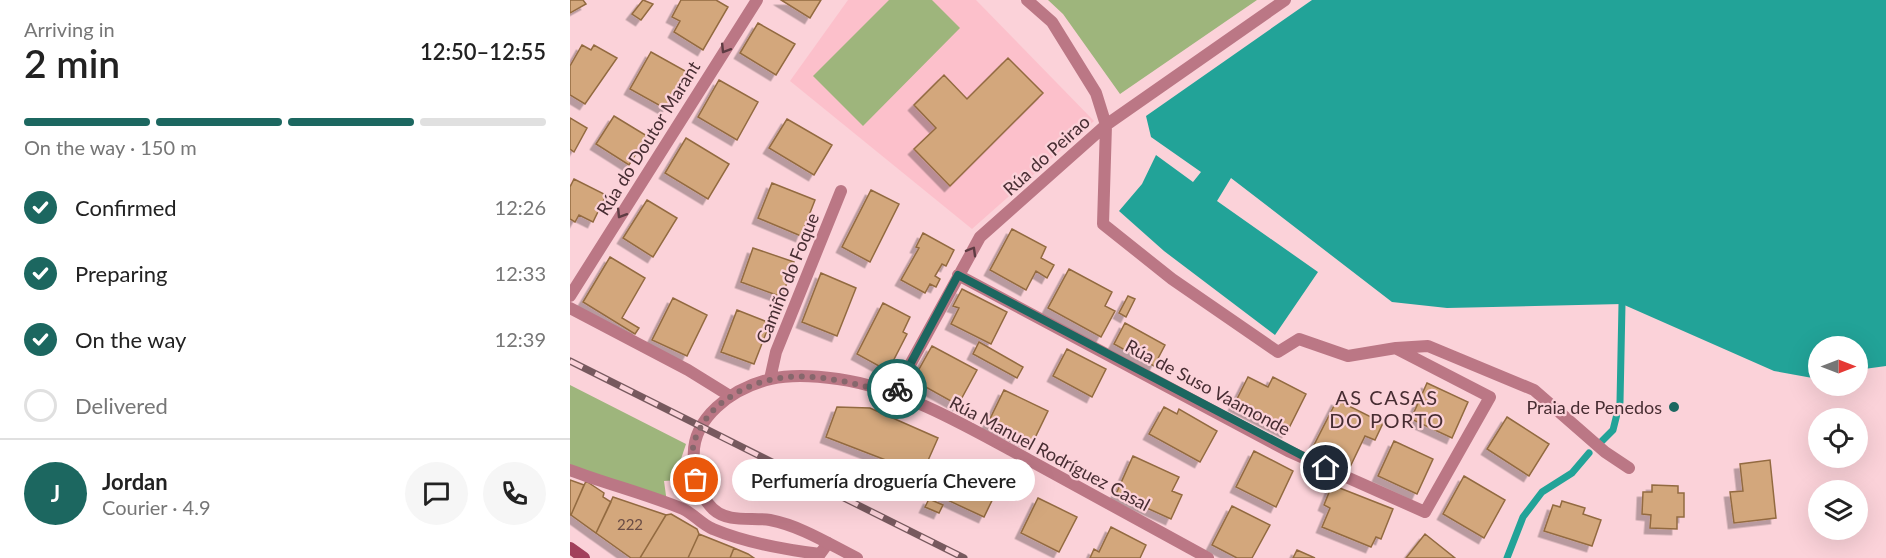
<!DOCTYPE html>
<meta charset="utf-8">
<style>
:root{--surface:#fff;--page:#f6f6f6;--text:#222;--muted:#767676;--line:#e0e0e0;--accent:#1c6760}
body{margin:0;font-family:Lato,sans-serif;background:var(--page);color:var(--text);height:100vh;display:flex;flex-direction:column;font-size:22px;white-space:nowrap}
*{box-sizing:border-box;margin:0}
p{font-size:20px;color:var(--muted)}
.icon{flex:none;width:33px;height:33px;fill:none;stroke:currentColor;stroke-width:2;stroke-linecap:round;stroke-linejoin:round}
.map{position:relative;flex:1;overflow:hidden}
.panel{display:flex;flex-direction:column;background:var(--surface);width:570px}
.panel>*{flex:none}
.needle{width:39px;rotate:90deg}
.tools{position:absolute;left:1238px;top:336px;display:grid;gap:12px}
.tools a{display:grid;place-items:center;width:60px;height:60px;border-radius:50%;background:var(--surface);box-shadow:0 6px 24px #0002;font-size:30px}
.pin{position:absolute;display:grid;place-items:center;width:51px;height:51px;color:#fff;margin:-26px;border:3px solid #fff;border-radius:50%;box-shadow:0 2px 6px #0007}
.courier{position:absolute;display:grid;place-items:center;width:60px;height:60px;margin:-30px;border:4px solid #1c6760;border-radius:50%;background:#fff;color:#222;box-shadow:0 2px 8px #0007}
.bubble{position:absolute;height:42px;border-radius:21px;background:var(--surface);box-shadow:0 6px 24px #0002;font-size:20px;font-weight:600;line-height:42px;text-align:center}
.headline em{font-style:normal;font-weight:600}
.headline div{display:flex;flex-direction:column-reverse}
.headline{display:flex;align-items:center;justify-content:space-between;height:102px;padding:0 24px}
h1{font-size:39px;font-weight:600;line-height:45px}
.bar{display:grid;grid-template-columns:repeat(4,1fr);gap:9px 6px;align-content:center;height:72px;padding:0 24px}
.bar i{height:8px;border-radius:4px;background:var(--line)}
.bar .active{background:var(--accent)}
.bar p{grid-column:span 4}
.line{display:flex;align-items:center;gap:15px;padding:0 24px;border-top:2px solid var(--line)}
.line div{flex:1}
.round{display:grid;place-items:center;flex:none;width:63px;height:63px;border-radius:32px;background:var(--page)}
ol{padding:0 24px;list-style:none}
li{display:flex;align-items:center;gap:18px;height:66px}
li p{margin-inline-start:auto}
li .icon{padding:6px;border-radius:50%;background:var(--accent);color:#fff;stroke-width:4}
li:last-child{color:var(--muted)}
li i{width:33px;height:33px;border:3px solid var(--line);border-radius:50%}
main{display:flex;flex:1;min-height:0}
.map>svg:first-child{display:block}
</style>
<main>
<section class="panel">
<div class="headline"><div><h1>2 min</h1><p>Arriving in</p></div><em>12:50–12:55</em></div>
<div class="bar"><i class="active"></i><i class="active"></i><i class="active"></i><i></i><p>On the way · 150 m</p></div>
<ol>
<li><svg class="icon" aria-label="check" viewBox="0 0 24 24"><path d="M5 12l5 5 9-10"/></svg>Confirmed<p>12:26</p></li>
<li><svg class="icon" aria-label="check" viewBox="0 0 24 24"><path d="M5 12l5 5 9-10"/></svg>Preparing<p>12:33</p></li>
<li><svg class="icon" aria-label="check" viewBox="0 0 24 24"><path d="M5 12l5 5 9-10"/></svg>On the way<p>12:39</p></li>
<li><i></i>Delivered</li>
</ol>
<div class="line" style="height:108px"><b class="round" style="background:var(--accent);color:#fff">J</b><div><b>Jordan</b><p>Courier · 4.9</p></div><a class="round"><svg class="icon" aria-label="chat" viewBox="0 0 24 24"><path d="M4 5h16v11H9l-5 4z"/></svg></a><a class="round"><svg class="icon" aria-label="phone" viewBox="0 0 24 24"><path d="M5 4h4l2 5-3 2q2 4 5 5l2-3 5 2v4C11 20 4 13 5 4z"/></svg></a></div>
</section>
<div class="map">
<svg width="1316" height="558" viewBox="0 0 1316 558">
<defs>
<filter id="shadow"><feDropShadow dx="-5.5" dy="5.5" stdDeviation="0" flood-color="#0004"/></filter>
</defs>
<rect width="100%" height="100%" fill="#fbd2d9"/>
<path fill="#fcc0cb" d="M 278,0 L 406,0 L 524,121 L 402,229 L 220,81 Z"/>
<path fill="#9eb57c" d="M 319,0 L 362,0 L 390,28 L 293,126 L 243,76 Z
M 478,0 L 687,0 L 550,94 L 493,14 Z
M 0,385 L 116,444 L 110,462 L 110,480 L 94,481 L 97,503 L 0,470 Z"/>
<path fill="#22a398" d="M 742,0 L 1316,0 L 1316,366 L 1287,370 L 1287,346 L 1248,346 L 1248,379 L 1204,371 L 1052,304 L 877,308 L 822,302 L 661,178 L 647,201 L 748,272 L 705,335 L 594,251 L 549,211 L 572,184 L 586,155 L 623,182 L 631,172 L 581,137 L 576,116 Z"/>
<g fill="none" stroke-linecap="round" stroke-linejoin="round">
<path stroke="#22a398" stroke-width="7" d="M 1032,441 L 1043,430 L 1050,402 L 1052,304
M 937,558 L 953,517 L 972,492 L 1002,473 L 1019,453"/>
</g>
<path fill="#d3a77c" stroke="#936b41" stroke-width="1.5" filter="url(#shadow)" d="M 0,0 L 13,0 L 16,4 L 0,13 Z
M 73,0 L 83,4 L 71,20 L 62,14 Z
M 111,0 L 146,0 L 158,7 L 133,50 L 104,32 L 110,21 L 102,17 Z
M 211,0 L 251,0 L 240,18 Z
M 188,23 L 225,44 L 206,75 L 170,53 Z
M 12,45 L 21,50 L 24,45 L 47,58 L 15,104 L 0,95 L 0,66 Z
M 81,52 L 117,72 L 96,109 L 60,89 Z
M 438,58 L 473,93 L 380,186 L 344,149 L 366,128 L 344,105 L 374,75 L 397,99 Z
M 149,80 L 188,102 L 167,140 L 128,117 Z
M 44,116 L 77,136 L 59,165 L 26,144 Z
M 0,118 L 17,128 L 4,152 L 0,149 Z
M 217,119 L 262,145 L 244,175 L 199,148 Z
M 116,138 L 159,164 L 138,199 L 95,173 Z
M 4,179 L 36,195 L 23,222 L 9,215 L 5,222 L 0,219 L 0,187 Z
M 202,183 L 245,200 L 231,236 L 188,218 Z
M 301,190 L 329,204 L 300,262 L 272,247 Z
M 77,200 L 107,218 L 83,257 L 53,238 Z
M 442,229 L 476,247 L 471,258 L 484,265 L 477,278 L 466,271 L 456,290 L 420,270 Z
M 353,233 L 384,250 L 376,266 L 372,264 L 365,276 L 370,279 L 366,287 L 360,284 L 355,293 L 331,280 L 349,248 L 346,247 Z
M 183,248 L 224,262 L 212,297 L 171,282 Z
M 40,257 L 75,278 L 52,318 L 69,328 L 65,334 L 13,302 Z
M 499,269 L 542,292 L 535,306 L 545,311 L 531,337 L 478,308 Z
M 251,273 L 286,288 L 267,336 L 232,322 Z
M 392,289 L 437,312 L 421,344 L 381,324 L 389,308 L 383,306 Z
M 558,296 L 565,299 L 556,317 L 549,313 Z
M 103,298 L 137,315 L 117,356 L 82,340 Z
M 313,303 L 340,317 L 333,332 L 337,334 L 318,371 L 287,354 Z
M 167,310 L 200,323 L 184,364 L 151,352 Z
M 555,323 L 595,345 L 584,366 L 544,344 Z
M 409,342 L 453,367 L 447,378 L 403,354 Z
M 362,346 L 407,370 L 388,405 L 343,380 Z
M 497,349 L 536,369 L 522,397 L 483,376 Z
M 678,377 L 698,387 L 703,377 L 736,394 L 717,432 L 664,405 Z
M 857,383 L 898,402 L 882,438 L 841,419 Z
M 434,390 L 478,411 L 462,444 L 418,423 Z
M 767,400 L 813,423 L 805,440 L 795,436 L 780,467 L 742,449 Z
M 267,407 L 300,408 L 368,438 L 352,474 L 256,437 Z
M 594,407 L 607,414 L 609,409 L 647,431 L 630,462 L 579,434 Z
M 937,417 L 979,444 L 959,476 L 917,449 Z
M 824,441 L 863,459 L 847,494 L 808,476 Z
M 684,451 L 723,471 L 706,507 L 666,487 Z
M 563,456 L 609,477 L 602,491 L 612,495 L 601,519 L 546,494 Z
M 1200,460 L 1206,518 L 1164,523 L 1160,492 L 1173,491 L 1170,464 Z
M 390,462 L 431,482 L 414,517 L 373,498 Z
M 894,476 L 935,500 L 914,538 L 873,514 Z
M 0,480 L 14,485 L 1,515 L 0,515 Z
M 16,481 L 34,493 L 33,497 L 41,502 L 26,533 L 1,515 Z
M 762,485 L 823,509 L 811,539 L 806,537 L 801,547 L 752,527 L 760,508 L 754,505 Z
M 1082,485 L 1108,486 L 1108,493 L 1114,493 L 1114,517 L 1107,517 L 1107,529 L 1080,528 L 1081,515 L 1072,514 L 1073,492 L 1082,492 Z
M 43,497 L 96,515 L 70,558 L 61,558 L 26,533 Z
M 468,498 L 507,517 L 489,552 L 451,533 Z
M 359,499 L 373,505 L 369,513 L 355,507 Z
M 992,501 L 1015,508 L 1013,514 L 1031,520 L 1022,546 L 974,531 L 983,505 L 990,507 Z
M 662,506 L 700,525 L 682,558 L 667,558 L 642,545 Z
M 101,514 L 127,529 L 129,534 L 118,558 L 70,558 L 96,515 Z
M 541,527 L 576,545 L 570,558 L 520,558 L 524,549 L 529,552 Z
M 129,534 L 164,548 L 160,558 L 118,558 Z
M 855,534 L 885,558 L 836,558 Z
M 164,548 L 178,554 L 184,558 L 160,558 Z
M 727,550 L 745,558 L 723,558 Z"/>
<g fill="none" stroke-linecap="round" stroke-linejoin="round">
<path stroke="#bb7785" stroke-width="12" d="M 0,470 C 37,484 77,494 113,509 C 124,514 132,525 143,529 C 174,542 217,550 250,554 L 258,543"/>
<path stroke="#bb7785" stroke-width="12" d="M 457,0 L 482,22 L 526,93 L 536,125 L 533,224 L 602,279 L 708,352 L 729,339 L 778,356 L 826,348 L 858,346 L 964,390 L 1035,452 L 1059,468
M 388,275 L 718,451 L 855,512 L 920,397 L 827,349
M 0,296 L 187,0
M 0,308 L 118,370 L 160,396
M 200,379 L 206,352 L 271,191
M 324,394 L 410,237 L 536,125 L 715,0
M 287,558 C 259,544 231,526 200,520 C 182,517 158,523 143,509 C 129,495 126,480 124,460 C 120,418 163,388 201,379 C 222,374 247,376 268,379 C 333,388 402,429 459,460 C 519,493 578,525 638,558"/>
<path stroke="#a2405b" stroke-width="12" d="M 0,548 L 14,558"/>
<g stroke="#77595e" stroke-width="7">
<path id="rail" d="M 0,361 L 394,558"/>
</g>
<use href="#rail" stroke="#fbd2d9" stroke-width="4.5" stroke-dasharray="14" stroke-linecap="butt"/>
</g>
<defs><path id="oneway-chevron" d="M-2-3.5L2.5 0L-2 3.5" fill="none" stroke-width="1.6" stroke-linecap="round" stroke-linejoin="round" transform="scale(1.5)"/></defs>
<g stroke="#5e3c43">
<use href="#oneway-chevron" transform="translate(155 49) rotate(122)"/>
<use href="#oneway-chevron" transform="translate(51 214) rotate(122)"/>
<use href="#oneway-chevron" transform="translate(402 251) rotate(-60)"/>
</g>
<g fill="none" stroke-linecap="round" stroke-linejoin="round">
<path stroke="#86676c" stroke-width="6" stroke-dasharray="0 10.8" d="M 126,480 C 125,470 122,457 123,448 C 125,432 138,414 149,405 C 204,361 262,377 324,394 L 327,389"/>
<path stroke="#1c6760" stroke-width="8" d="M 327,389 L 388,275 L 756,468"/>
</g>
<circle fill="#1c6760" stroke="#fbd2d9" stroke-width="2" cx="1104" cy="407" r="6"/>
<g text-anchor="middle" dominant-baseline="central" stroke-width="4.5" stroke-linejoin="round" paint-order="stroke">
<g font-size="15" fill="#6a4c44">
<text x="60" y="524">222</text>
</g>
<g font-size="18" fill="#472d32" stroke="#fbd2d9">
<text transform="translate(78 138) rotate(-58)">Rúa do Doutor Marant</text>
<text transform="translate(476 155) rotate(-42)">Rúa do Peirao</text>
<text transform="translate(217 278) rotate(-68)">Camiño do Foque</text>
<text transform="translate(638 387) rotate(28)">Rúa de Suso Vaamonde</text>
<text transform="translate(480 453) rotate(28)">Rúa Manuel Rodríguez Casal</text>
</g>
<g font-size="18" fill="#472d32" stroke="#fbd2d9" text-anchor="end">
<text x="1092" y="407">Praia de Penedos</text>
</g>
<g font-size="20" letter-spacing="1.5" fill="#472d32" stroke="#fbd2d9">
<text x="817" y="397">AS CASAS<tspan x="817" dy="23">DO PORTO</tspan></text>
</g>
</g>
</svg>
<div class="tools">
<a><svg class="needle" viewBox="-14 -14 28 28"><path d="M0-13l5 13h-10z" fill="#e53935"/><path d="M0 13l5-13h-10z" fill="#767676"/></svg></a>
<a><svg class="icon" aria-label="locate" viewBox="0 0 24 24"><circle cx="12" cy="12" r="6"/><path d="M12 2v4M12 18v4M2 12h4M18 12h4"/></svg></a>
<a><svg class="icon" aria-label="layers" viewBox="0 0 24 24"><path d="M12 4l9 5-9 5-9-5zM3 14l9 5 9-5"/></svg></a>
</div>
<div class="pin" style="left:126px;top:480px;background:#ea580c"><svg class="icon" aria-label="bag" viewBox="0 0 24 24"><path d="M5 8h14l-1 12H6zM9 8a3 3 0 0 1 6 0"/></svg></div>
<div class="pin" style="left:756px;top:468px;background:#1f2937"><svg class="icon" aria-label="home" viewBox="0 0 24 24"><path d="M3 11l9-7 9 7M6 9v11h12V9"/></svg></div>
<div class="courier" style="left:327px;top:389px"><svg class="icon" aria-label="bike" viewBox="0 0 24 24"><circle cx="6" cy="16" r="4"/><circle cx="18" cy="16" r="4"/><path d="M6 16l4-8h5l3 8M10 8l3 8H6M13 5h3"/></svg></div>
<div class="bubble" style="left:162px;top:459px;width:303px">Perfumería droguería Chevere</div>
</div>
</main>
